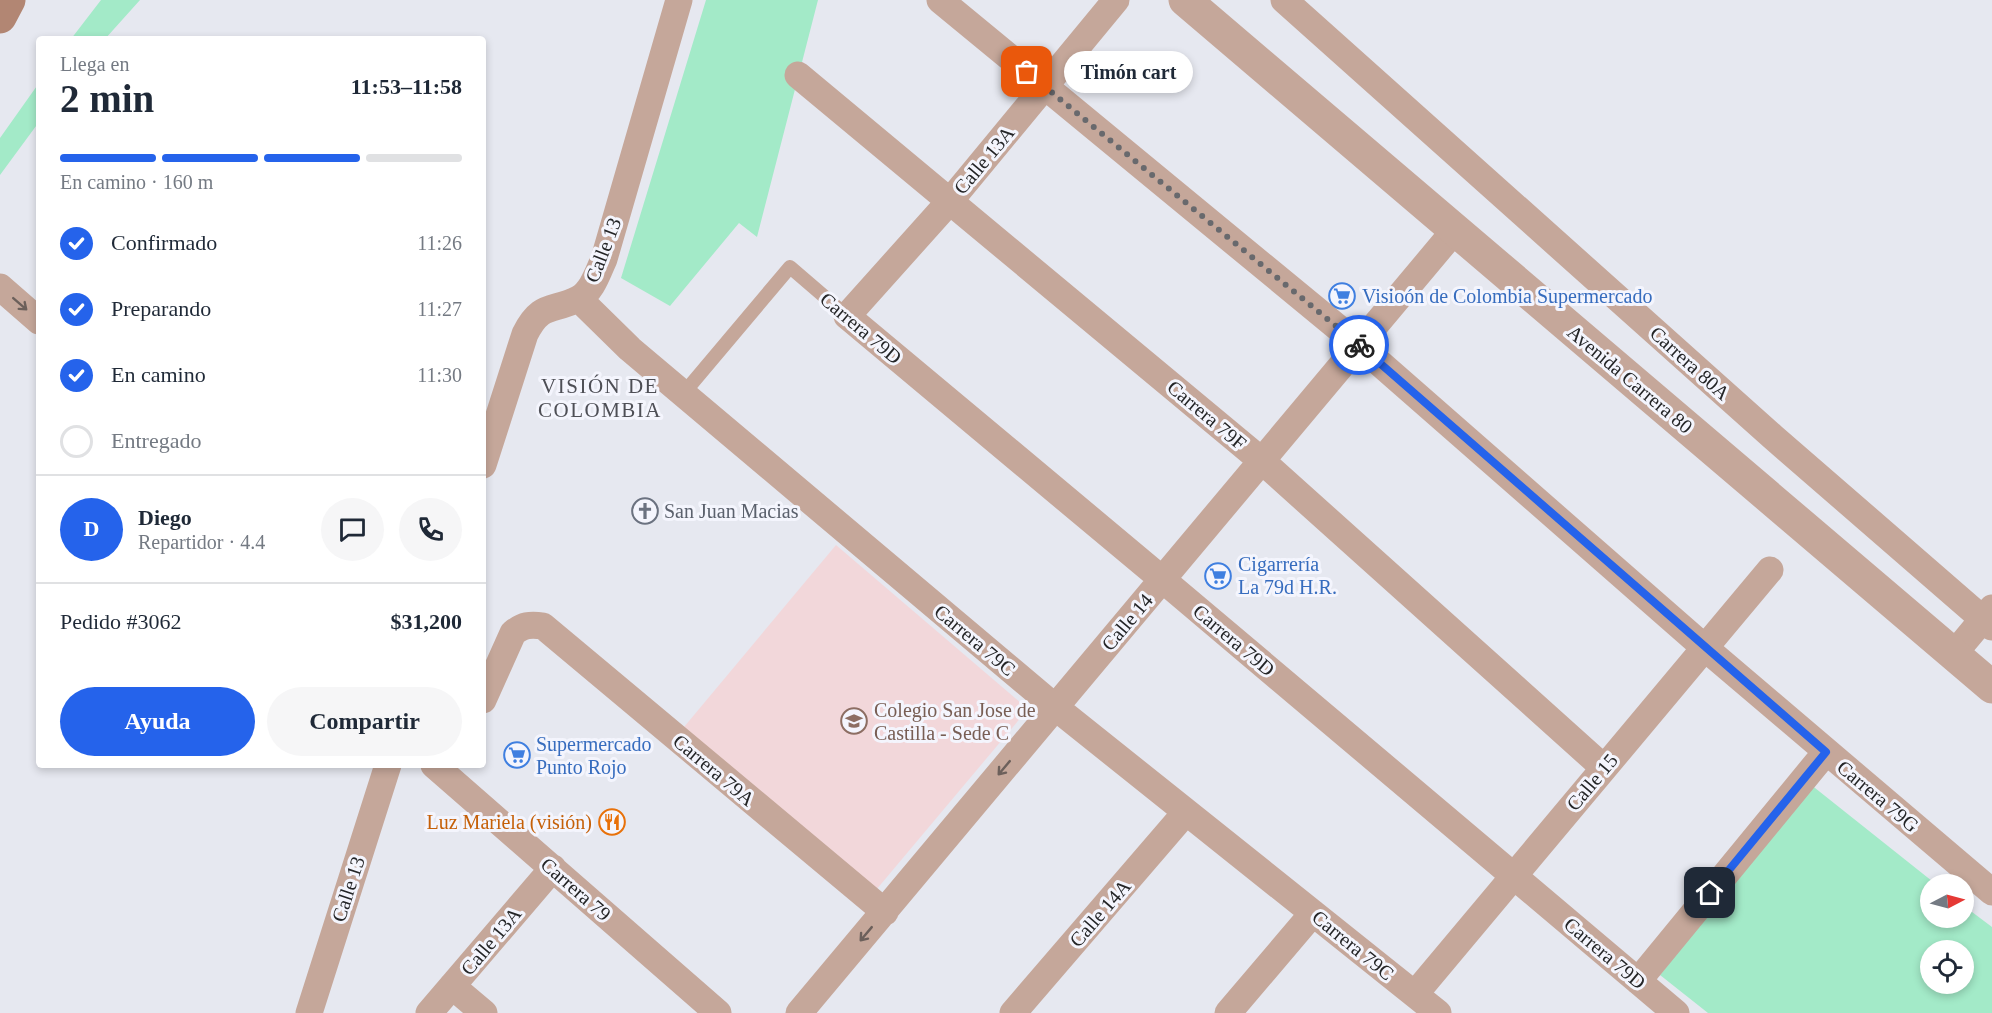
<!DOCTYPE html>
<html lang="es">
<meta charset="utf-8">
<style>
:root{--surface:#fff;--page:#f6f6f7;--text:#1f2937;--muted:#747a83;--line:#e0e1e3;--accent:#2563eb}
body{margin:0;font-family:Georgia,serif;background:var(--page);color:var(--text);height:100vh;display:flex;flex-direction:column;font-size:22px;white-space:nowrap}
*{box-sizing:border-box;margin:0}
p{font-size:20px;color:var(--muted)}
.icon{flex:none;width:33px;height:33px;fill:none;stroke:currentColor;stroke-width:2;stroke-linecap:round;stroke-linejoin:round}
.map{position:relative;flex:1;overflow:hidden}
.details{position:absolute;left:36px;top:36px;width:450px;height:732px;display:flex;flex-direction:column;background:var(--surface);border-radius:6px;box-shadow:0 3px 9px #0003}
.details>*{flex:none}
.needle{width:39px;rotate:84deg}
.tools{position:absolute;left:1920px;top:874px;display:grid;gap:12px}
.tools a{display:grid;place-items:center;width:54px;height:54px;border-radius:50%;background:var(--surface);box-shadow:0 3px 9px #0003;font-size:30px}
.pin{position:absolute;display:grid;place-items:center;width:51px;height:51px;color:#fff;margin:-26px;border-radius:12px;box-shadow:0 3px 9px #0006}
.courier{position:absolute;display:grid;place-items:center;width:60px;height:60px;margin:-30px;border:4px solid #2563eb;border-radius:50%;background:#fff;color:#222;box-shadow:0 2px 8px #0007}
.bubble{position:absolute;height:42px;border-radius:21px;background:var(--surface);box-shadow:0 3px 9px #0003;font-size:20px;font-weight:600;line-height:42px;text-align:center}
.summary em{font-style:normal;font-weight:600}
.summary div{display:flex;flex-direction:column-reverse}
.summary{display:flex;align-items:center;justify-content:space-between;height:102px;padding:0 24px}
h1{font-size:39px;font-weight:600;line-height:45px}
.bar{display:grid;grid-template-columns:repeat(4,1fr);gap:9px 6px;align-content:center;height:72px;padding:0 24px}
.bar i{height:8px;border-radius:4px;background:var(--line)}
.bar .active{background:var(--accent)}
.bar p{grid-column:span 4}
.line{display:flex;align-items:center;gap:15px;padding:0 24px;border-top:2px solid var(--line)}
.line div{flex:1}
.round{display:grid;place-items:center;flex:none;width:63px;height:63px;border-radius:32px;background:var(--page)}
ol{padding:0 24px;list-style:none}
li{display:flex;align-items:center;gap:18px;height:66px}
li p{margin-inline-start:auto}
li .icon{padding:6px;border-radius:50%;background:var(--accent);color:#fff;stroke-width:4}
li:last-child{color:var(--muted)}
li i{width:33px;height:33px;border:3px solid var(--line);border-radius:50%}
.action{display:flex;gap:12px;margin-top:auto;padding:12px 24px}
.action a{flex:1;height:69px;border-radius:36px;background:var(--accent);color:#fff;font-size:24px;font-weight:600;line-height:69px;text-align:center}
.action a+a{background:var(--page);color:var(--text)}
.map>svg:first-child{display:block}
</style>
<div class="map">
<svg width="1992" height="1013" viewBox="0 0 1992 1013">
<rect width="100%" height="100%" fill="#e6e8f0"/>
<path fill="#f2d7da" d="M 836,545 L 1028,709 L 871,896 L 679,733 Z"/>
<path fill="#a3eac8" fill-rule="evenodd" d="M 101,0 L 140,0 L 105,39 L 71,39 Z
M 706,0 L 818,0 L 757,237 L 739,223 L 670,306 L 621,278 Z
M 39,83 L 39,122 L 0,175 L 0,138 Z
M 1810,784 L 1937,885 L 1930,885 L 1930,918 L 1964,918 L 1964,906 L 1992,927 L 1992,1013 L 1708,1013 L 1660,975 ZM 1930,951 L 1964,951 L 1964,984 L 1930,984 Z"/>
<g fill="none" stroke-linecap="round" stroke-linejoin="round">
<path stroke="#c5a79a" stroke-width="14" d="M 683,394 L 790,267 L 847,316"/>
<path stroke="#c5a79a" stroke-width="27" d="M 940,0 L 1359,345 L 1705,648 L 1992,892
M 1116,0 L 950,201 L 847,316 L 1163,580 L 1676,1013
M 1284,0 L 1773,437 L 1992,627
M 798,75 L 1262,461 L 1604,768
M 0,287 L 39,321
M 579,299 L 630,349 L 1055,707 L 1438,1013
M 483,465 L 525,334 C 541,302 552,312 578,299 C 592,292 598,272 604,259 L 679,0
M 1953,655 L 1992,608
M 483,700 L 513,633 C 523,625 530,624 543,626 L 885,912
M 434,765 L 718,1013
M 1638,981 L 1826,752
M 452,986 L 484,1013
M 1415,994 L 1770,570
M 309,1013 L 388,765
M 429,1013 L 553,868
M 799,1013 L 1455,230
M 1013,1013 L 1186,812
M 1228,1013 L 1313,913"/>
<path stroke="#c5a79a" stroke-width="33" d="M 1185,0 L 1992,687"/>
<path stroke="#b28673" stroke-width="33" d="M 0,17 L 9,0"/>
</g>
<defs><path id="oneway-shaft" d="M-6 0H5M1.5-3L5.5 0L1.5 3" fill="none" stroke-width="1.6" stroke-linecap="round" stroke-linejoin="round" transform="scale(1.5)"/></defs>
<g stroke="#6c605b">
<use href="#oneway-shaft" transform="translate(20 304) rotate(41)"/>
<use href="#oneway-shaft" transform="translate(1004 768) rotate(130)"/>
<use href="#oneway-shaft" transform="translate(866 934) rotate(130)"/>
</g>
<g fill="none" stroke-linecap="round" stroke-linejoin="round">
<path stroke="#68696d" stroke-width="6" stroke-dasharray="0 10.8" d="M 1027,72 L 1359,345"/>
<path stroke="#2563eb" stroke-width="8" d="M 1359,345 L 1826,752 L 1710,893"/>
</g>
<defs>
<g id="supermarket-ring" transform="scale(1.35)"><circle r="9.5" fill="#f4f5fd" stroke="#3f7fe0" stroke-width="1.5"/><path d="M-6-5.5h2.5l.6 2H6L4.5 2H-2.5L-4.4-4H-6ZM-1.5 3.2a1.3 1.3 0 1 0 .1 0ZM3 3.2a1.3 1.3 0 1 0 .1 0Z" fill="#3f7fe0"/></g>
<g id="church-ring" transform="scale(1.35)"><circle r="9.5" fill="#f4f5fd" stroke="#6b7280" stroke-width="1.5"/><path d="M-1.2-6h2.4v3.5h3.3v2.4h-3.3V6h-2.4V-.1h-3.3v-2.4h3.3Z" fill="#6b7280"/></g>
<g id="school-ring" transform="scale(1.35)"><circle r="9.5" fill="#f4f5fd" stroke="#8d6e63" stroke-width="1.5"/><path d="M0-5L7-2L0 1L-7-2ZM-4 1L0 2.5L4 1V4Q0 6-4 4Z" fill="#8d6e63"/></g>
<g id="restaurant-ring" transform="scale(1.35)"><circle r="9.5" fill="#f4f5fd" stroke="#e8710a" stroke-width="1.5"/><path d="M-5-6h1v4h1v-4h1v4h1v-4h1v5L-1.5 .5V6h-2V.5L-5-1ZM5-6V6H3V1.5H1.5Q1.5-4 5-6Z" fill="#e8710a"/></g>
</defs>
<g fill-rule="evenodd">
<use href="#supermarket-ring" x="1342" y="296"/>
<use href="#church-ring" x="645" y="511"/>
<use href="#supermarket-ring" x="1218" y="576"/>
<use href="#school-ring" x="854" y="721"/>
<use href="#supermarket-ring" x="517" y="755"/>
<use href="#restaurant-ring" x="612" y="822"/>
</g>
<g text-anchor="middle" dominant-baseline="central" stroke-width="6" stroke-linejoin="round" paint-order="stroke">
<g font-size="20" fill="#242527" stroke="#f4f5fd">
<text transform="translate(984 160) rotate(-50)">Calle 13A</text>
<text transform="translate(603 250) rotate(-69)">Calle 13</text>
<text transform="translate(861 328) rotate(40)">Carrera 79D</text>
<text transform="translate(1690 363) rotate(42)">Carrera 80A</text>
<text transform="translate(1630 379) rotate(40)">Avenida Carrera 80</text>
<text transform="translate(1207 415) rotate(40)">Carrera 79F</text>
<text transform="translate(1127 622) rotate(-50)">Calle 14</text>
<text transform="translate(975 640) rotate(40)">Carrera 79C</text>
<text transform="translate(1234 640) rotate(40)">Carrera 79D</text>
<text transform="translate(714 770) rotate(40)">Carrera 79A</text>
<text transform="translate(1592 782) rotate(-50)">Calle 15</text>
<text transform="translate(1878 796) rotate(40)">Carrera 79G</text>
<text transform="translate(348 889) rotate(-72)">Calle 13</text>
<text transform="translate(576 889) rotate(41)">Carrera 79</text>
<text transform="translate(1100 913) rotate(-49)">Calle 14A</text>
<text transform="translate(491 941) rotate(-50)">Calle 13A</text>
<text transform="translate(1353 945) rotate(39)">Carrera 79C</text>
<text transform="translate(1605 953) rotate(40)">Carrera 79D</text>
</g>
<g font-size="20" fill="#366cbe" stroke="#f4f5fd" text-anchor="start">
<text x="1362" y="296">Visioón de Colombia Supermercado</text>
<text x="1238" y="564">Cigarrería<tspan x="1238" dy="23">La 79d H.R.</tspan></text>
<text x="536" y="744">Supermercado<tspan x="536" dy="23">Punto Rojo</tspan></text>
</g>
<g font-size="20" fill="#5b616d" stroke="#f4f5fd" text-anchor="start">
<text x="664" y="511">San Juan Macias</text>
</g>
<g font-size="20" fill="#785e54" stroke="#f4f5fd" text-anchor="start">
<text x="874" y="710">Colegio San Jose de<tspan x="874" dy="23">Castilla - Sede C</tspan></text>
</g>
<g font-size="20" fill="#c56008" stroke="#f4f5fd" text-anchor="end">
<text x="592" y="822">Luz Mariela (visión)</text>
</g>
<g font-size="21" letter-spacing="1.5" fill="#4e4f56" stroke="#f4f5fd">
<text x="600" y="386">VISIÓN DE<tspan x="600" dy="24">COLOMBIA</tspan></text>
</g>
</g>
</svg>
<div class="tools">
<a><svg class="needle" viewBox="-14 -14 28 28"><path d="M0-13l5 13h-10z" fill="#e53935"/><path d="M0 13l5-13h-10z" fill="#747a83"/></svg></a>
<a><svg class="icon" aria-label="locate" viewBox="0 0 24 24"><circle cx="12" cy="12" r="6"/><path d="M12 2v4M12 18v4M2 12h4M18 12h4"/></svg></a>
</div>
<div class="pin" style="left:1027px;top:72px;background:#ea580c"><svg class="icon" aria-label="bag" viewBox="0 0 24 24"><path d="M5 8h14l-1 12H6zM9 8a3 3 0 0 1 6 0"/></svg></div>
<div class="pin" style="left:1710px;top:893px;background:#1f2937"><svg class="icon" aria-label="home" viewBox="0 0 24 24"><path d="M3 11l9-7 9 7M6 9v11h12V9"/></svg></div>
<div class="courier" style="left:1359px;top:345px"><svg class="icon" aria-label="bike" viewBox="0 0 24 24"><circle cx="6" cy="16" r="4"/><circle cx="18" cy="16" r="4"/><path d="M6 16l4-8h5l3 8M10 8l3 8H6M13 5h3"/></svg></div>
<div class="bubble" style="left:1064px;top:51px;width:129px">Timón cart</div>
<section class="details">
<div class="summary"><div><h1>2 min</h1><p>Llega en</p></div><em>11:53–11:58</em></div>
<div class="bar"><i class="active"></i><i class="active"></i><i class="active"></i><i></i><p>En camino · 160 m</p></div>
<ol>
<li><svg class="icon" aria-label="check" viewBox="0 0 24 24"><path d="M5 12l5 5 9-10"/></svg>Confirmado<p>11:26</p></li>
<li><svg class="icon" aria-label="check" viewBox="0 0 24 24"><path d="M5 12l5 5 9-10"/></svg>Preparando<p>11:27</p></li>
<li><svg class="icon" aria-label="check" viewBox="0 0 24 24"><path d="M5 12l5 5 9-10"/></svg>En camino<p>11:30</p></li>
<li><i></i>Entregado</li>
</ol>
<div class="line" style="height:108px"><b class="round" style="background:var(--accent);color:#fff">D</b><div><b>Diego</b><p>Repartidor · 4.4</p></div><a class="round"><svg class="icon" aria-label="chat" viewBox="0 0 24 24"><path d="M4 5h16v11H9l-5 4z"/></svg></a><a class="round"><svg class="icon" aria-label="phone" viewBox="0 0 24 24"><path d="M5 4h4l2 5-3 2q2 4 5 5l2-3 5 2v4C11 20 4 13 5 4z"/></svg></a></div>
<div class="line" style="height:78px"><div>Pedido #3062</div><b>$31,200</b></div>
<div class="action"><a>Ayuda</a><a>Compartir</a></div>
</section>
</div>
